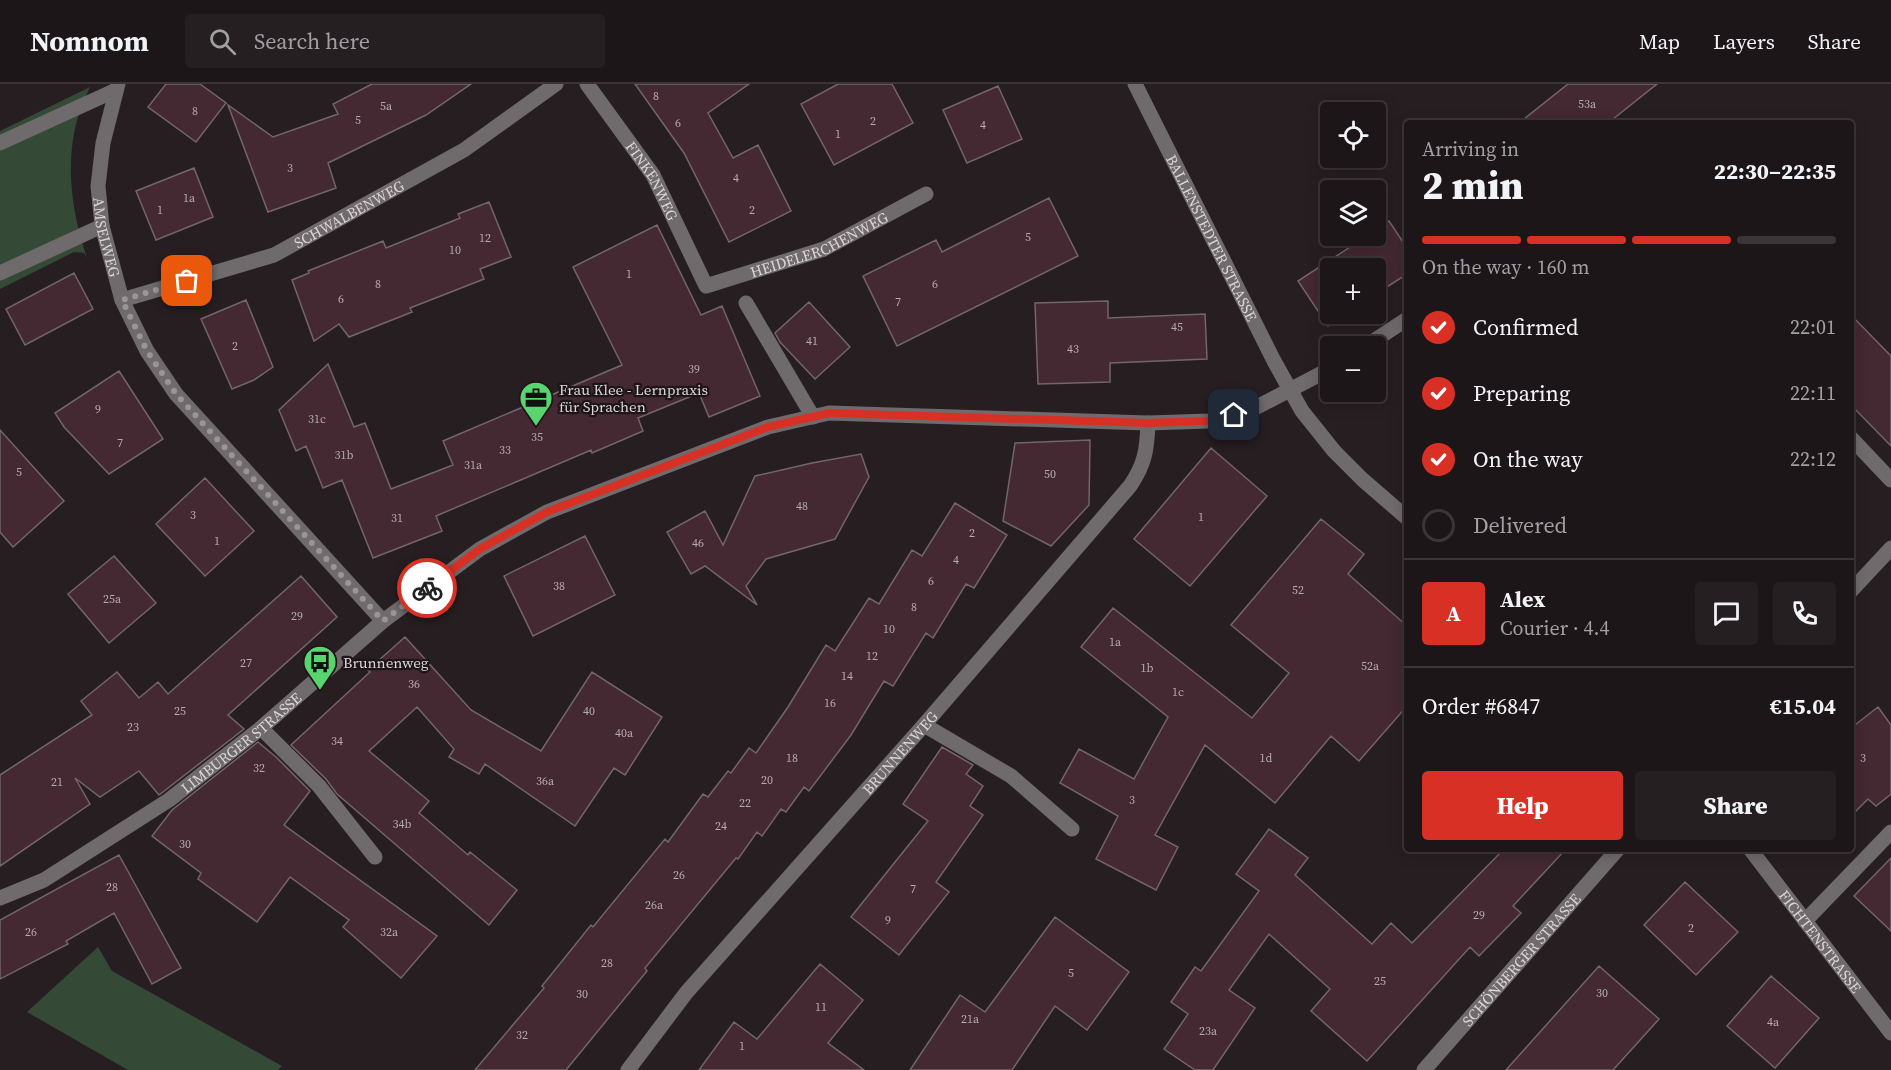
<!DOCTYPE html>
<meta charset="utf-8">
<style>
:root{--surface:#1d1619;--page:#251f22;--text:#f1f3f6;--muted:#a09fa2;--line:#3b3538;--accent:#d93025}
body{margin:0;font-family:"Source Serif 4",serif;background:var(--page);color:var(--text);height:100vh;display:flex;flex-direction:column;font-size:22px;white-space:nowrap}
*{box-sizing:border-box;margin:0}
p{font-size:20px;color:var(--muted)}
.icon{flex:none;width:33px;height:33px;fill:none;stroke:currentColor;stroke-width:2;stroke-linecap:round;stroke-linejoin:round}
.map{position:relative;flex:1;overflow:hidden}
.drawer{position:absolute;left:1404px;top:36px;width:450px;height:732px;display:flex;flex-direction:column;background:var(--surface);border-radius:6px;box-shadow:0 3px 15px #0003,0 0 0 2px var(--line)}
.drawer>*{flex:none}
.buttons{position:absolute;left:1320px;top:18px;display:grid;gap:12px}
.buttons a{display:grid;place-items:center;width:66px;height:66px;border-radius:6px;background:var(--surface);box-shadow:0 3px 15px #0003,0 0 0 2px var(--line);font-size:30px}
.pin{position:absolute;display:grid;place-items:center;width:51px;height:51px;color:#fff;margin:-26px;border-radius:12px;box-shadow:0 3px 9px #0006}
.courier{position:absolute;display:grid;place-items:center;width:60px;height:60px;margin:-30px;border:4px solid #d93025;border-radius:50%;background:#fff;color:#222;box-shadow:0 2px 8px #0007}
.overview em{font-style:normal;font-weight:800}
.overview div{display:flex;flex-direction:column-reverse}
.overview{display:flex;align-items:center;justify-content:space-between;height:102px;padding:0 18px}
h1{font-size:39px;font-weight:800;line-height:45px}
.bar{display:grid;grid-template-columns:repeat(4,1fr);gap:9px 6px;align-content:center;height:72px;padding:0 18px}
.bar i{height:8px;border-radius:4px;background:var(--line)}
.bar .current{background:var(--accent)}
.bar p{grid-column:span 4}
.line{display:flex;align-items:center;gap:15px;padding:0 18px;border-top:2px solid var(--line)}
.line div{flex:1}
.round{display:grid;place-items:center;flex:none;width:63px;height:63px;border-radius:6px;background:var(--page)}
ol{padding:0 18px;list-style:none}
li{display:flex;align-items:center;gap:18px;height:66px}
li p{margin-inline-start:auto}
li .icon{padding:6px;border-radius:50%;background:var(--accent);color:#fff;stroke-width:4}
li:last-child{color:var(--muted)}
li i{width:33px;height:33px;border:3px solid var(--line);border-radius:50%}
.primary-button{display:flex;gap:12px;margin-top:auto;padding:12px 18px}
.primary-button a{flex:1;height:69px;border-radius:6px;background:var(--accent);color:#fff;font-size:24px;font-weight:800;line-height:69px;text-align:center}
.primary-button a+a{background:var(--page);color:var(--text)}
header{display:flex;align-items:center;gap:36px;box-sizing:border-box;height:84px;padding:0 30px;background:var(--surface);border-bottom:2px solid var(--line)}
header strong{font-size:28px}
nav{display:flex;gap:33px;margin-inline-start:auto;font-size:21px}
.search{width:420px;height:54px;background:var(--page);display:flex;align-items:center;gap:15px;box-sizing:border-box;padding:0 21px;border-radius:6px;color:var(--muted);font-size:22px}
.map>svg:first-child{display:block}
</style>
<header>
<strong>Nomnom</strong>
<div class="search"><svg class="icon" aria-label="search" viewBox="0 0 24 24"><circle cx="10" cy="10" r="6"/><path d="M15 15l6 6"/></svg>Search here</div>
<nav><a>Map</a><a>Layers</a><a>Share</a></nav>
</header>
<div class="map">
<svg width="1891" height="986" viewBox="0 0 1891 986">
<rect width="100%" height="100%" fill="#271e21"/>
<path fill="#344a36" d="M 90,3 C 62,57 68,118 87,174 L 84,169 L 74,168 L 0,205 L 0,47 Z
M 98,863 L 112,887 L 282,982 L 278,986 L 128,986 L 27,928 Z"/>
<path fill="#442832" stroke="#71666a" stroke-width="1.5" d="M 166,0 L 200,0 L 226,19 L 196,58 L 148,23 Z
M 372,0 L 471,0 L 426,31 L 328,79 L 336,104 L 268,128 L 228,21 L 273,53 L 338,30 L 333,20 Z
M 635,0 L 749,0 L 708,29 L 733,74 L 758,61 L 791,127 L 729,158 L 684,69 Z
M 838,0 L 892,0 L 913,39 L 834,81 L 801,20 Z
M 1568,0 L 1657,0 L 1608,39 L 1519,39 Z
M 998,2 L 1022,55 L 967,79 L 943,26 Z
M 194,84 L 213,133 L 156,156 L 136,107 Z
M 1049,114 L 1078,172 L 897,262 L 863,192 L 936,156 L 942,168 Z
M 489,118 L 511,173 L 480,185 L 484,195 L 410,224 L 412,228 L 349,253 L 339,240 L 314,257 L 292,196 L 309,189 L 308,187 L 383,157 L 386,164 L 460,134 L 458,130 Z
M 1389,137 L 1407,164 L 1407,190 L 1376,210 L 1376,184 L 1330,184 L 1330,230 L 1347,230 L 1328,242 L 1298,197 L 1367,152 L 1376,152 L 1376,146 Z
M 657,141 L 701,231 L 722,222 L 760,312 L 709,333 L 699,309 L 638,334 L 643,347 L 592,369 L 591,366 L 436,432 L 442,447 L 373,474 L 342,396 L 323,404 L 306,362 L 296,367 L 279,326 L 328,280 L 354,343 L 365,339 L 391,405 L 453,381 L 443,357 L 622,281 L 573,183 Z
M 74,189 L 93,225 L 25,261 L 6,225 Z
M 246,216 L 273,283 L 254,296 L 232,305 L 201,235 Z
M 1108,217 L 1108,234 L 1205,230 L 1207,275 L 1110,279 L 1110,298 L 1038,300 L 1035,219 Z
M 809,218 L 850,263 L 815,295 L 780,258 L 775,249 Z
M 1851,231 L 1891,272 L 1891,362 L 1851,321 Z
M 119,287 L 163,355 L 109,390 L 64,343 L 55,329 Z
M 0,346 L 64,417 L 13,463 L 0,448 Z
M 1090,356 L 1089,421 L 1051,462 L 1003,437 L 1015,359 Z
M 1211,364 L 1267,412 L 1190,502 L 1134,455 Z
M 861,370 L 869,393 L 835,455 L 766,475 L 746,502 L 757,521 L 705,482 L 691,490 L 667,448 L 705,427 L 723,461 L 755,392 L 812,379 Z
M 205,394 L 254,447 L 205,492 L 156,440 Z
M 955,419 L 1007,451 L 974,504 L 966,500 L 933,554 L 926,549 L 893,602 L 884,597 L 851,651 L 809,707 L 804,703 L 786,728 L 781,725 L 762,752 L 757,748 L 738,775 L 736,774 L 645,884 L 647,887 L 566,986 L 475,986 L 544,904 L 542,902 L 591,841 L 593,843 L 665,755 L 668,758 L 703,710 L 708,713 L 728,687 L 731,689 L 749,664 L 756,669 L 788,623 L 826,561 L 835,567 L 869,514 L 879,520 L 912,466 L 922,472 Z
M 1321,435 L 1364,470 L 1348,490 L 1407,542 L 1407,622 L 1359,677 L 1331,652 L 1275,719 L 1205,661 L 1155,751 L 1178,763 L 1156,806 L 1096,775 L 1118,732 L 1060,699 L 1079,665 L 1134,695 L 1168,633 L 1081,563 L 1113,524 L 1252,634 L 1289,589 L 1231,541 Z
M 585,452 L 615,511 L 533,552 L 504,492 Z
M 114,472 L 156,519 L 109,559 L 68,510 Z
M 301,492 L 337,533 L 228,631 L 244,645 L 159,711 L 139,687 L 100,713 L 75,694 L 90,720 L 0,782 L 0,691 L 92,631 L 81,617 L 117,588 L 139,614 L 158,598 L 168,610 Z
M 405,553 L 471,626 L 541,667 L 592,588 L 662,633 L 625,691 L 614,684 L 575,742 L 485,680 L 479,690 L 449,673 L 454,665 L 417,623 L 369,667 L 429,717 L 419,729 L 468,771 L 470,768 L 517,806 L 489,841 L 337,710 L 326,695 L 291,661 L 370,588 L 368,586 Z
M 1878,623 L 1891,641 L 1891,710 L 1876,722 L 1868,715 L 1851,732 L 1851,644 Z
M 258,658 L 277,674 L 310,707 L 284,741 L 437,852 L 401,894 L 343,843 L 349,836 L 290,793 L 257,838 L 198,795 L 201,789 L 152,752 L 172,726 Z
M 942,663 L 973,681 L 966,690 L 983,702 L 970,722 L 983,731 L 936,798 L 949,808 L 899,871 L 851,833 L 928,737 L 903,720 Z
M 1269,745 L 1308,774 L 1295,791 L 1372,860 L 1391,839 L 1412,859 L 1504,765 L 1566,765 L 1513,822 L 1521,829 L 1479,872 L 1470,863 L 1367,977 L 1311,927 L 1330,905 L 1269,850 L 1229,906 L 1255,924 L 1213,986 L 1195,986 L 1164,965 L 1188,930 L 1171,918 L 1195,883 L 1201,887 L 1259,807 L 1236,790 Z
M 119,771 L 181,884 L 152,900 L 114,829 L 66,857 L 68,860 L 0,895 L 0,836 Z
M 1891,774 L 1891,847 L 1854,812 Z
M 1685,798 L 1738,848 L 1696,891 L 1644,841 Z
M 1055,833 L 1129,888 L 1087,946 L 1055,922 L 1012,986 L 910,986 L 960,911 L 985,928 Z
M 820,880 L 863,916 L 828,959 L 864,986 L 699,986 L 734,938 L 757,955 Z
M 1599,882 L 1659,935 L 1613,986 L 1506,986 Z
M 1771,892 L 1819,934 L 1775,984 L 1727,942 Z"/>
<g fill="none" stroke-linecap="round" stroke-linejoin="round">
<g stroke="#6f6a6c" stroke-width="15">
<path id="s1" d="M 118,0 L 103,59 L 98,102 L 102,142 L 122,216 L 147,267 L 176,310 L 383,537"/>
<path id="s2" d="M 587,0 L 653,91 L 706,202 L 824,165 L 926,110"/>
<path id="s3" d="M 1135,0 L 1274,277 L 1302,327 L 1334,367 L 1363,396 L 1407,434"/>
<path d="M 0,59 L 114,7"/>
<path d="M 0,189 L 102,142"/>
<path id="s4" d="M 122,216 L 274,171 L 464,66 L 556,0"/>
<path d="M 746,219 L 813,333"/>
<path d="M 1366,262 L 1407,235"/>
<path d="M 1851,354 L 1891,396"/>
<path d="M 1851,507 L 1891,464"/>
<path d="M 924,641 L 1011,692 L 1072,745"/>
<path d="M 261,644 L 319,702 L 375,773"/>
<path id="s5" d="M 1750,765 L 1891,949"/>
<path id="s6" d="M 0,814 L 44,796 L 169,716 L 261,644 L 383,537 L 480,465 L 547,428 L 768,343 L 829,329 L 1148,339 L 1209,337 L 1255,324 L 1330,285"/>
<path d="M 1805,837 L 1891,748"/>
<path id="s7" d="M 628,986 L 686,909 L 924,641 L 1130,402 C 1145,380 1147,366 1148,339"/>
<path id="s8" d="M 1424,986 L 1618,765"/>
</g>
</g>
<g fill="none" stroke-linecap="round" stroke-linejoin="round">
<path stroke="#9c9597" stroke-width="6" stroke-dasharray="0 10.8" d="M 187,197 L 122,216 L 147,267 L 176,310 L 383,537 L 427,504"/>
<path stroke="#d93025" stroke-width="8" d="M 427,504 L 480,465 L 547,428 L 768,343 L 829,329 L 1148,339 L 1209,337 L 1234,331"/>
</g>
<defs>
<g id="office-pin" transform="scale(1.725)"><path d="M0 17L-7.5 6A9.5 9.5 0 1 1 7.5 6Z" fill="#59d56f" stroke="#1d1518"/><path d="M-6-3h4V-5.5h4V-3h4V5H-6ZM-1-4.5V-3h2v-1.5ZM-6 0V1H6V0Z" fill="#111"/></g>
<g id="bus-pin" transform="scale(1.725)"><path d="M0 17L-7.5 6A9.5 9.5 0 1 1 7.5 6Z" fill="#59d56f" stroke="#1d1518"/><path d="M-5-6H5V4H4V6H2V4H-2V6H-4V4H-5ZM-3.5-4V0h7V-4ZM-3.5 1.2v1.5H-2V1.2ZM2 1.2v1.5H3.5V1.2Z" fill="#111"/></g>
</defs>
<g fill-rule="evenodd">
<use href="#office-pin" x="536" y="314"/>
<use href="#bus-pin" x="320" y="578"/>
</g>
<g text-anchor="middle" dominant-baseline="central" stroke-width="4.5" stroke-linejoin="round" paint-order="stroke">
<g font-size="12" fill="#b5aaae">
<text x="656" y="12">8</text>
<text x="1587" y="20">53a</text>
<text x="386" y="22">5a</text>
<text x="195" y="27">8</text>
<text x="358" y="36">5</text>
<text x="873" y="37">2</text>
<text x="678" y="39">6</text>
<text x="983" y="41">4</text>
<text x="838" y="50">1</text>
<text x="290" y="84">3</text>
<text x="736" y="94">4</text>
<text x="189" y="114">1a</text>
<text x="160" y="126">1</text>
<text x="752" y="126">2</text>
<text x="1028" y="153">5</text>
<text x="485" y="154">12</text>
<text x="455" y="166">10</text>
<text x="629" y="190">1</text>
<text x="378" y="200">8</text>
<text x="935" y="200">6</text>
<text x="341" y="215">6</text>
<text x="898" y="218">7</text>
<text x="1177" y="243">45</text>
<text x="812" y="257">41</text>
<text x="235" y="262">2</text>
<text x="1073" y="265">43</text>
<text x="694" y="285">39</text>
<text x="98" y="325">9</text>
<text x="317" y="335">31c</text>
<text x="537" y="353">35</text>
<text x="120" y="359">7</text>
<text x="505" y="366">33</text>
<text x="344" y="371">31b</text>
<text x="473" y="381">31a</text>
<text x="19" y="388">5</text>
<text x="1050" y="390">50</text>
<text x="802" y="422">48</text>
<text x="193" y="431">3</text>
<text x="1201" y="433">1</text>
<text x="397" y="434">31</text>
<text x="972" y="449">2</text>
<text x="217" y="457">1</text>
<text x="698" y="459">46</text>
<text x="956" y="476">4</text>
<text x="931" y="497">6</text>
<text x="559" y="502">38</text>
<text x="1298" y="506">52</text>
<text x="112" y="515">25a</text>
<text x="914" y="523">8</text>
<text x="297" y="532">29</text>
<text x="889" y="545">10</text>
<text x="1115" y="558">1a</text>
<text x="872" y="572">12</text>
<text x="246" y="579">27</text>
<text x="1370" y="582">52a</text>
<text x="1147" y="584">1b</text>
<text x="847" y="592">14</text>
<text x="414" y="600">36</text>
<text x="1178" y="608">1c</text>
<text x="830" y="619">16</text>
<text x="180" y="627">25</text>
<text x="589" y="627">40</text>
<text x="133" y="643">23</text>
<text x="624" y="649">40a</text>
<text x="337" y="657">34</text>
<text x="792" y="674">18</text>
<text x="1266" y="674">1d</text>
<text x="1863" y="674">3</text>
<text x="259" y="684">32</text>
<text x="767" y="696">20</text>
<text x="545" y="697">36a</text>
<text x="57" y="698">21</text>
<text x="1132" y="716">3</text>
<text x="745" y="719">22</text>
<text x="402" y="740">34b</text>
<text x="721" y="742">24</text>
<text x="185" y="760">30</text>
<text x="679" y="791">26</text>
<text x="112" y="803">28</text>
<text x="913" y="805">7</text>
<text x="654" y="821">26a</text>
<text x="1479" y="831">29</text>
<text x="888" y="836">9</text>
<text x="1691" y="844">2</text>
<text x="31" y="848">26</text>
<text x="389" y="848">32a</text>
<text x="607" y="879">28</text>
<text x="1071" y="889">5</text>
<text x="1380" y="897">25</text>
<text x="1602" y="909">30</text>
<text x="582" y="910">30</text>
<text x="821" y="923">11</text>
<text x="970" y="935">21a</text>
<text x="1773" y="938">4a</text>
<text x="1208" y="947">23a</text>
<text x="522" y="951">32</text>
<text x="742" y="962">1</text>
</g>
<g font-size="15" fill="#dbd5d7" stroke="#1d1518">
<text stroke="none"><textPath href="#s2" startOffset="117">FINKENWEG</textPath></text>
<text stroke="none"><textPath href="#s4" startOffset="244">SCHWALBENWEG</textPath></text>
<text stroke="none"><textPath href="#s1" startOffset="156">AMSELWEG</textPath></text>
<text stroke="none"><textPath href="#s3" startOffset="172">BALLENSTEDTER STRASSE</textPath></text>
<text stroke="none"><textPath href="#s2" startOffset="356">HEIDELERCHENWEG</textPath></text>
<text stroke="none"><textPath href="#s6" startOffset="288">LIMBURGER STRASSE</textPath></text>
<text stroke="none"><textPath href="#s7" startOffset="418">BRUNNENWEG</textPath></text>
<text stroke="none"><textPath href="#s5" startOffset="116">FICHTENSTRASSE</textPath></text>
<text stroke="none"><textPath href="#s8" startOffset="147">SCHÖNBERGER STRASSE</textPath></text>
</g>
<g font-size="15" fill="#dbd5d7" stroke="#1d1518" text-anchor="start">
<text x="559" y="305">Frau Klee - Lernpraxis<tspan x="559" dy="17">für Sprachen</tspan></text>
<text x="343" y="578">Brunnenweg</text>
</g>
</g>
</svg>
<div class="buttons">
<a><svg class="icon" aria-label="locate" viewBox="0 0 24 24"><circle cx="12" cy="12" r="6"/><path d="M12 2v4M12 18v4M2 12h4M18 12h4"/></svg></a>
<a><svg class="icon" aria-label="layers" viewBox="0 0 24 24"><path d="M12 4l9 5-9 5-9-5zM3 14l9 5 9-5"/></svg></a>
<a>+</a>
<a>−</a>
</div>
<div class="pin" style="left:187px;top:197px;background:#ea580c"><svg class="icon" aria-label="bag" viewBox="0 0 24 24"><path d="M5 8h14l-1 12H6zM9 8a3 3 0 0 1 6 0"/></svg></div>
<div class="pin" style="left:1234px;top:331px;background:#1f2937"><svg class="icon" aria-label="home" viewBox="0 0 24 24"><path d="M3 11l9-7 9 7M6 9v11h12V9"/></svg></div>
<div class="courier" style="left:427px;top:504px"><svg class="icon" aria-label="bike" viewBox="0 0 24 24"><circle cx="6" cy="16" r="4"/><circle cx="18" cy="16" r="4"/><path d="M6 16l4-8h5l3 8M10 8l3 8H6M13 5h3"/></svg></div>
<section class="drawer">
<div class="overview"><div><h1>2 min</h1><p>Arriving in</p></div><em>22:30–22:35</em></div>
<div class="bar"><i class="current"></i><i class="current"></i><i class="current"></i><i></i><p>On the way · 160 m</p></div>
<ol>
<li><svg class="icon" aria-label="check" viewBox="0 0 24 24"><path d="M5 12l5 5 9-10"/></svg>Confirmed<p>22:01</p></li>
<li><svg class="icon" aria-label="check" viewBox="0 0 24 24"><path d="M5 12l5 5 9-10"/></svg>Preparing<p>22:11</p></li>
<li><svg class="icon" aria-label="check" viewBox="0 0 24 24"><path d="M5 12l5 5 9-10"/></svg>On the way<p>22:12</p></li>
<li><i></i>Delivered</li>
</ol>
<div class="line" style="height:108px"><b class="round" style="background:var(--accent);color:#fff">A</b><div><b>Alex</b><p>Courier · 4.4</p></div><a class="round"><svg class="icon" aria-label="chat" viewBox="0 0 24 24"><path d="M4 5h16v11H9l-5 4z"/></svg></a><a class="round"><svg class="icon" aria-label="phone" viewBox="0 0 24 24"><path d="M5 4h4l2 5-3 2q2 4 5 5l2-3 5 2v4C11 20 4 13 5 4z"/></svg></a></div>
<div class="line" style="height:78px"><div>Order #6847</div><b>€15.04</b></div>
<div class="primary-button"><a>Help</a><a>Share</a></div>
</section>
</div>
